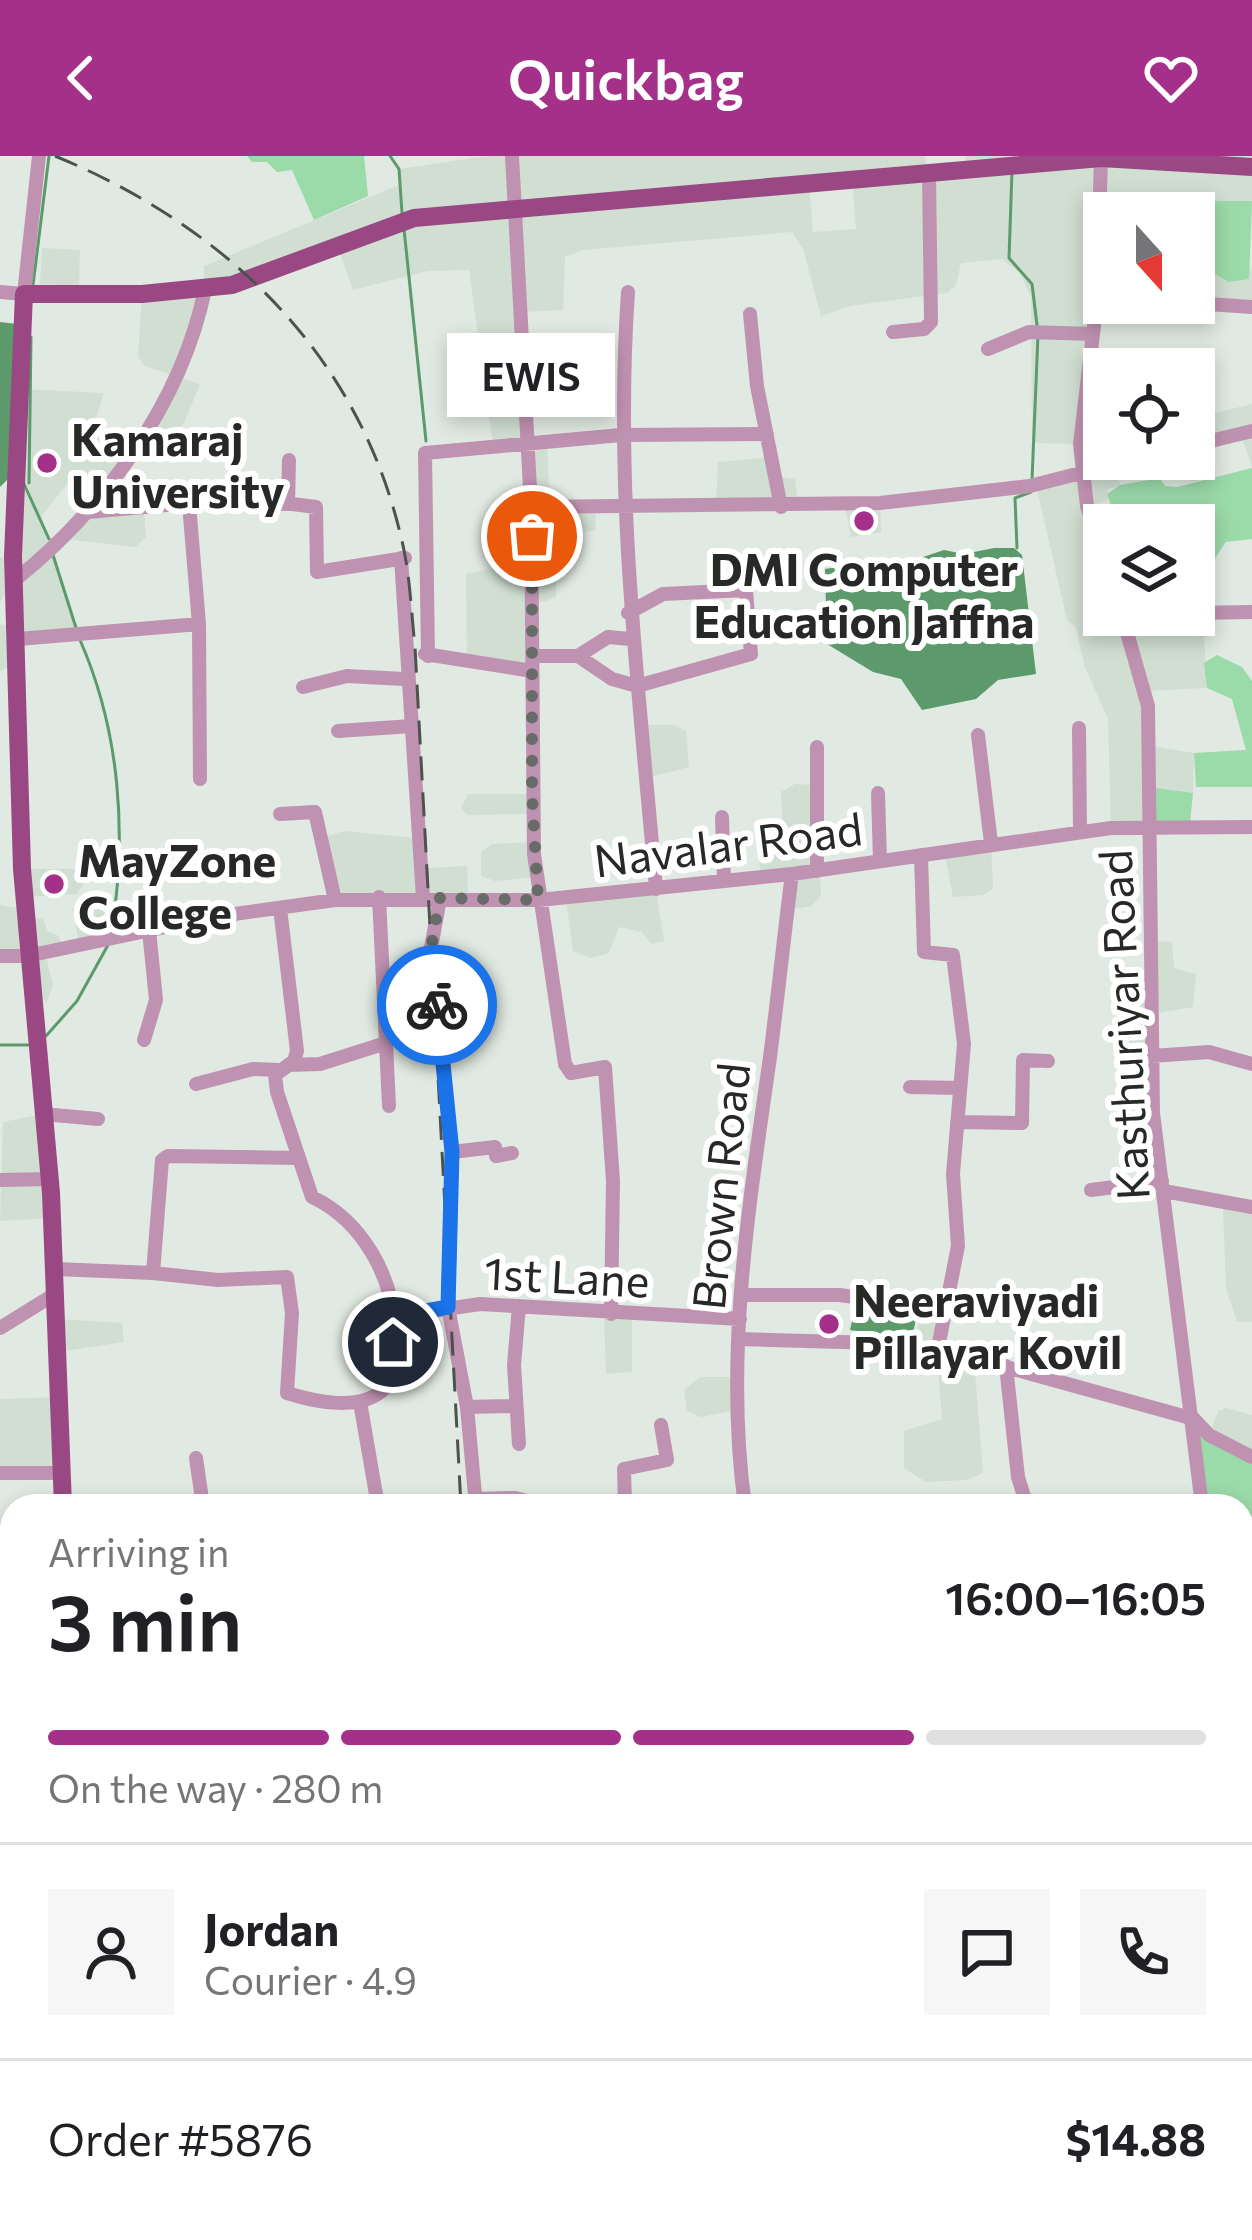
<!DOCTYPE html>
<meta charset="utf-8">
<style>
:root{--surface:#fff;--page:#f6f6f6;--text:#202124;--muted:#757577;--line:#e0e0e0;--accent:#a5308a}
body{margin:0;font-family:Commissioner,sans-serif;background:var(--page);color:var(--text);height:100vh;display:flex;flex-direction:column;font-size:45px;white-space:nowrap}
*{box-sizing:border-box;margin:0}
p{font-size:39px;color:var(--muted)}
.icon{flex:none;width:66px;height:66px;fill:none;stroke:currentColor;stroke-width:2;stroke-linecap:round;stroke-linejoin:round}
.map{position:relative;flex:1;overflow:hidden}
.sheet{position:absolute;left:0px;top:1338px;width:1254px;height:747px;display:flex;flex-direction:column;background:var(--surface);border-radius:36px 36px 0 0;box-shadow:0 6px 18px #0003}
.sheet>*{flex:none}
.needle{width:78px;rotate:159deg}
.controls{position:absolute;left:1083px;top:36px;display:grid;gap:24px}
.controls a{display:grid;place-items:center;width:132px;height:132px;border-radius:0px;background:var(--surface);box-shadow:0 6px 18px #0003;font-size:60px}
.pin{position:absolute;display:grid;place-items:center;width:102px;height:102px;color:#fff;margin:-51px;border:6px solid #fff;border-radius:50%;box-shadow:0 3px 12px #0007}
.courier{position:absolute;display:grid;place-items:center;width:120px;height:120px;margin:-60px;border:9px solid #1a73e8;border-radius:50%;background:#fff;color:#222;box-shadow:0 3px 15px #0007}
.bubble{position:absolute;height:84px;border-radius:0px;background:var(--surface);box-shadow:0 6px 18px #0003;font-size:39px;font-weight:600;line-height:84px;text-align:center}
.summary em{font-style:normal;font-weight:600}
.summary div{display:flex;flex-direction:column-reverse}
.summary{display:flex;align-items:center;justify-content:space-between;height:204px;padding:0 48px}
h1{font-size:78px;font-weight:600;line-height:90px}
.bar{display:grid;grid-template-columns:repeat(4,1fr);gap:18px 12px;align-content:center;height:144px;padding:0 48px}
.bar i{height:15px;border-radius:9px;background:var(--line)}
.bar .selected{background:var(--accent)}
.bar p{grid-column:span 4}
.line{display:flex;align-items:center;gap:30px;padding:0 48px;border-top:3px solid var(--line)}
.line div{flex:1}
.round{display:grid;place-items:center;flex:none;width:126px;height:126px;border-radius:0px;background:var(--page)}
header{display:flex;justify-content:space-between;align-items:center;height:156px;padding:0 48px;background:var(--accent);color:#fff;font-size:54px;font-weight:600}
.map>svg:first-child{display:block}
</style>
<header><svg class="icon" aria-label="back" viewBox="0 0 24 24"><path d="M15 5l-7 7 7 7"/></svg>Quickbag<svg class="icon" aria-label="heart" viewBox="0 0 24 24"><path d="M12 20l-8-8c-3-5 5-10 8-4 3-6 11-1 8 4z"/></svg></header>
<div class="map">
<svg width="1252" height="2084" viewBox="0 0 1252 2084">
<rect width="100%" height="100%" fill="#e0e9e2"/>
<path fill="#d0dfd2" fill-rule="evenodd" d="M 487,0 L 924,0 L 929,17 L 965,14 L 966,0 L 1252,0 L 1252,45 L 1169,45 L 1164,57 L 1104,57 L 1104,146 L 1098,144 L 1081,287 L 1104,283 L 1104,303 L 1135,303 L 1115,308 L 1120,329 L 1107,334 L 1108,344 L 1087,350 L 1095,371 L 1117,364 L 1118,369 L 1104,369 L 1104,459 L 1194,459 L 1204,479 L 1207,532 L 1147,535 L 1150,590 L 1194,597 L 1193,637 L 1148,632 L 1147,668 L 1111,672 L 1108,562 L 1085,512 L 1076,472 L 1067,464 L 1036,329 L 1080,317 L 1079,288 L 1032,287 L 1031,142 L 1021,118 L 1002,103 L 961,107 L 956,129 L 947,137 L 850,150 L 821,160 L 803,93 L 792,76 L 583,94 L 565,101 L 563,154 L 521,156 L 527,284 L 547,283 L 549,336 L 563,341 L 565,349 L 595,349 L 596,374 L 557,381 L 556,441 L 543,446 L 532,444 L 528,286 L 493,289 L 469,114 L 428,115 L 353,134 L 337,89 L 205,133 L 176,220 L 200,228 L 184,267 L 173,279 L 148,270 L 175,220 L 145,210 L 138,201 L 142,138 L 204,133 L 204,110 L 399,29 L 399,13 ZM 852,24 L 856,73 L 813,76 L 809,28 Z
M 42,92 L 80,94 L 79,130 L 40,128 Z
M 1194,106 L 1222,122 L 1251,115 L 1252,107 L 1252,151 L 1194,147 Z
M 20,233 L 104,237 L 91,278 L 129,300 L 100,340 L 73,320 L 41,361 L 78,478 L 18,483 L 8,512 L 0,515 L 0,468 L 17,473 L 13,426 L 0,446 L 0,402 L 13,400 Z
M 1252,248 L 1252,312 L 1241,278 L 1210,285 L 1216,318 L 1191,326 L 1184,303 L 1194,303 L 1194,262 Z
M 771,301 L 775,320 L 795,323 L 799,352 L 716,350 L 718,306 Z
M 880,347 L 881,376 L 851,381 L 845,350 Z
M 144,350 L 146,381 L 135,391 L 64,383 L 88,356 Z
M 516,408 L 528,414 L 529,508 L 467,508 L 466,418 Z
M 642,569 L 674,569 L 686,575 L 689,611 L 646,622 Z
M 795,628 L 816,629 L 821,739 L 812,750 L 787,754 L 792,719 L 762,722 L 757,696 L 758,689 L 783,682 L 781,636 Z
M 468,638 L 532,638 L 533,658 L 467,659 L 461,652 Z
M 344,675 L 424,683 L 426,712 L 467,710 L 468,743 L 335,744 L 324,681 Z
M 534,686 L 536,721 L 495,725 L 481,720 L 481,696 L 492,688 Z
M 991,687 L 993,733 L 983,739 L 953,741 L 944,694 Z
M 22,713 L 86,713 L 86,725 L 77,738 L 25,741 Z
M 656,733 L 664,785 L 651,788 L 642,776 L 619,771 L 609,797 L 590,802 L 573,795 L 566,742 Z
M 117,740 L 111,781 L 79,788 L 73,752 L 82,745 Z
M 0,749 L 26,753 L 25,764 L 43,762 L 47,775 L 59,780 L 62,791 L 45,796 L 53,829 L 46,848 L 27,800 L 0,800 Z
M 1151,785 L 1172,786 L 1174,812 L 1196,818 L 1193,851 L 1152,858 L 1153,957 L 1122,958 L 1124,848 L 1151,846 Z
M 43,958 L 53,1062 L 0,1065 L 3,966 Z
M 1223,1052 L 1252,1056 L 1252,1166 L 1237,1165 L 1226,1132 Z
M 923,1150 L 950,1153 L 937,1197 L 974,1202 L 983,1317 L 967,1324 L 926,1326 L 904,1312 L 904,1275 L 942,1263 L 937,1198 L 913,1192 Z
M 604,1158 L 632,1159 L 632,1216 L 606,1218 Z
M 57,1163 L 122,1167 L 124,1186 L 58,1196 Z
M 700,1221 L 736,1221 L 736,1254 L 701,1261 L 687,1255 L 684,1234 Z
M 60,1241 L 61,1317 L 0,1317 L 0,1243 Z
M 1226,1252 L 1252,1259 L 1252,1301 L 1209,1279 L 1218,1255 Z
M 1242,1854 L 1252,1858 L 1252,1979 L 1242,1976 Z
M 499,2073 L 690,2073 L 691,2081 L 500,2084 Z"/>
<path fill="#9bdaa9" d="M 247,0 L 364,0 L 368,40 L 314,64 L 292,14 L 277,16 L 267,6 L 252,6 Z
M 1169,45 L 1252,45 L 1249,123 L 1229,126 L 1194,106 L 1194,57 L 1164,57 Z
M 1252,312 L 1252,383 L 1226,386 C 1216,398 1214,414 1194,409 L 1194,369 L 1118,369 L 1107,338 L 1120,329 L 1160,322 L 1165,330 L 1177,331 Z
M 1217,499 L 1242,511 L 1252,525 L 1252,631 L 1196,631 L 1194,597 L 1246,594 L 1232,543 L 1207,532 L 1204,507 Z
M 1148,631 L 1193,637 L 1190,668 L 1147,668 Z
M 1194,1263 L 1252,1301 L 1252,1464 L 1242,1466 L 1242,1350 L 1202,1350 Z"/>
<path fill="#5c9a6b" d="M 0,166 L 17,168 L 8,323 L 0,331 Z
M 994,392 L 1014,392 L 1022,399 L 1036,518 L 998,524 L 976,543 L 922,554 L 901,523 L 873,516 L 827,488 L 825,413 L 875,405 L 902,408 L 944,394 L 964,398 Z
M 857,1143 L 918,1152 L 912,1183 L 850,1174 Z"/>
<g fill="none" stroke-linecap="round" stroke-linejoin="round">
<path stroke="#5c9a6b" stroke-width="3" d="M 390,0 L 399,13 L 402,57
M 1012,15 L 1009,102 L 1032,128 L 1037,169
M 404,73 L 426,285
M 33,129 L 49,0
M 1032,324 L 1038,179
M 29,327 L 31,181
M 24,328 L 49,383
M 1017,392 L 1015,342 L 1031,336
M 53,399 L 77,475
M 80,484 C 120,575 127,677 112,774
M 46,880 L 77,845 L 108,789
M 0,889 L 28,889"/>
<path stroke="#c092b1" stroke-width="14" d="M 512,0 L 531,351 L 534,698 L 565,908 L 571,917 L 605,911 L 613,1025 L 611,1158
M 1101,0 L 1097,144 L 1080,288 L 1087,350 L 1104,403
M 0,136 L 24,138 L 39,0
M 628,136 C 614,337 639,533 656,733
M 1147,147 L 1154,147
M 1194,147 L 1252,151
M 750,158 L 757,230 L 781,351
M 893,176 L 924,173 L 931,166 L 929,18
M 988,193 L 1029,176 L 1093,178
M 1194,289 L 1252,275
M 292,348 L 316,351 L 317,416 L 405,402
M 531,351 L 880,347 L 1030,330 L 1135,303
M 88,356 L 178,348
M 401,402 L 423,742
M 15,424 C 104,353 182,246 205,133
M 1194,457 L 1252,456
M 1122,459 L 1148,550 L 1153,957 L 1202,1350
M 199,468 L 200,623
M 1125,471 L 1172,459
M 18,483 L 199,468 L 189,348 L 288,348 L 289,304
M 425,498 L 532,515
M 428,500 L 425,297 L 621,279 L 767,278
M 533,500 L 578,500 L 612,523 L 637,530 L 751,498 L 746,434 L 663,438 L 628,457
M 578,500 L 608,481 L 630,483
M 303,531 L 347,520 L 404,523
M 1079,572 L 1080,675
M 338,575 L 412,570
M 978,579 L 991,687
M 817,591 L 817,715
M 878,637 L 880,705
M 280,658 L 315,656 L 335,744
M 722,661 L 724,725
M 921,699 L 924,796 L 953,799 L 964,888 L 953,1018 L 958,1090 L 937,1197
M 379,741 L 386,887
M 440,743 L 431,792 L 452,996 L 448,1151 L 467,1251 L 476,1350
M 0,800 L 27,800 L 213,761 L 335,744 L 539,744 L 792,718 L 1111,672 L 1252,671
M 144,884 L 156,844 L 149,774
M 1152,900 L 1209,896 L 1252,908
M 288,909 L 320,908 L 386,887 L 389,950
M 196,928 L 253,913 L 279,914
M 910,931 L 960,932
M 43,958 L 98,963
M 957,966 L 1022,967 L 1023,904 L 1048,905
M 452,996 L 495,991 L 496,1000 L 512,997
M 0,1024 L 50,1023
M 1091,1034 L 1162,1025
M 1164,1035 L 1252,1051
M 55,1113 L 153,1117 L 162,1004 L 168,1000 L 298,1002
M 153,1117 L 218,1124 L 287,1121 L 292,1157 L 287,1237 C 315,1246 362,1256 385,1232 C 386,1214 393,1194 394,1177 C 395,1121 361,1064 312,1041 L 277,936 L 275,919 L 294,905 L 297,895 L 280,752
M 743,1139 L 839,1139 L 950,1153
M 392,1161 L 480,1148 L 740,1163
M 0,1172 L 55,1138
M 738,1183 L 878,1187 L 974,1202 L 1194,1263 L 1209,1279 L 1252,1301
M 1006,1210 L 1018,1321 L 1027,1350
M 360,1246 L 378,1350
M 467,1251 L 515,1250
M 519,1288 L 514,1209 L 519,1150
M 196,1302 L 203,1350
M 0,1317 L 61,1317
M 475,1343 L 515,1342 L 549,1350
M 625,1350 L 624,1313 L 667,1304 L 661,1269
M 745,1350 C 724,1200 749,1050 770,901 C 778,840 784,779 792,718
M 1242,1575 L 1252,1572
M 0,1955 L 12,1956
M 242,2073 L 243,2084
M 493,2073 L 494,2084
M 897,2073 L 898,2084
M 1055,2073 L 1057,2084
M 111,2084 L 114,2073"/>
<path stroke="#994883" stroke-width="18" d="M 63,1350 L 51,1037 L 22,713 L 13,400 L 24,138 L 142,138 L 232,129 L 414,62 L 1101,2 L 1252,11
M 0,1502 L 12,1502
M 1242,1854 L 1252,1858
M 0,2076 L 12,2053"/>
<path stroke="#4e524e" stroke-width="3" stroke-dasharray="24 12" stroke-linecap="butt" d="M 55,0 C 225,70 358,197 401,381 C 410,416 411,454 415,491 L 461,1350
M 499,2073 L 500,2084"/>
</g>
<g fill="none" stroke-linecap="round" stroke-linejoin="round">
<path stroke="#676c68" stroke-width="12" stroke-dasharray="0 21.6" d="M 437,849 L 431,792 L 440,742 L 538,744 L 532,638 L 532,380"/>
<path stroke="#1a73e8" stroke-width="15" d="M 393,1186 L 392,1161 L 448,1151 L 452,996 L 437,849"/>
</g>
<g fill="#a5308a" stroke="#fff" stroke-width="4.5">
<circle cx="47" cy="307" r="12"/>
<circle cx="864" cy="365" r="12"/>
<circle cx="54" cy="728" r="12"/>
<circle cx="829" cy="1168" r="12"/>
</g>
<g text-anchor="middle" dominant-baseline="central" stroke-width="12" stroke-linejoin="round" paint-order="stroke">
<g font-size="45" font-weight="bold" fill="#262926" stroke="#fff" text-anchor="start">
<text x="71" y="281">Kamaraj<tspan x="71" dy="52">University</tspan></text>
<text x="864" y="411" text-anchor="middle">DMI Computer<tspan x="864" dy="52">Education Jaffna</tspan></text>
<text x="78" y="702">MayZone<tspan x="78" dy="52">College</tspan></text>
<text x="853" y="1142">Neeraviyadi<tspan x="853" dy="52">Pillayar Kovil</tspan></text>
</g>
<g font-size="45" fill="#262926" stroke="#fff">
<text transform="translate(728 687) rotate(-7)">Navalar Road</text>
<text transform="translate(1122 869) rotate(-93)">Kasthuriyar Road</text>
<text transform="translate(719 1030) rotate(-84)">Brown Road</text>
<text transform="translate(567 1119) rotate(3)">1st Lane</text>
</g>
</g>
</svg>
<div class="controls">
<a><svg class="needle" viewBox="-14 -14 28 28"><path d="M0-13l5 13h-10z" fill="#e53935"/><path d="M0 13l5-13h-10z" fill="#757577"/></svg></a>
<a><svg class="icon" aria-label="locate" viewBox="0 0 24 24"><circle cx="12" cy="12" r="6"/><path d="M12 2v4M12 18v4M2 12h4M18 12h4"/></svg></a>
<a><svg class="icon" aria-label="layers" viewBox="0 0 24 24"><path d="M12 4l9 5-9 5-9-5zM3 14l9 5 9-5"/></svg></a>
</div>
<div class="pin" style="left:532px;top:380px;background:#ea580c"><svg class="icon" aria-label="bag" viewBox="0 0 24 24"><path d="M5 8h14l-1 12H6zM9 8a3 3 0 0 1 6 0"/></svg></div>
<div class="pin" style="left:393px;top:1186px;background:#1f2937"><svg class="icon" aria-label="home" viewBox="0 0 24 24"><path d="M3 11l9-7 9 7M6 9v11h12V9"/></svg></div>
<div class="courier" style="left:437px;top:849px"><svg class="icon" aria-label="bike" viewBox="0 0 24 24"><circle cx="6" cy="16" r="4"/><circle cx="18" cy="16" r="4"/><path d="M6 16l4-8h5l3 8M10 8l3 8H6M13 5h3"/></svg></div>
<div class="bubble" style="left:447px;top:177px;width:168px">EWIS</div>
<section class="sheet">
<div class="summary"><div><h1>3 min</h1><p>Arriving in</p></div><em>16:00–16:05</em></div>
<div class="bar"><i class="selected"></i><i class="selected"></i><i class="selected"></i><i></i><p>On the way · 280 m</p></div>
<div class="line" style="height:216px"><a class="round"><svg class="icon" aria-label="person" viewBox="0 0 24 24"><circle cx="12" cy="8" r="4"/><path d="M4 21q1-7 8-7t8 7"/></svg></a><div><b>Jordan</b><p>Courier · 4.9</p></div><a class="round"><svg class="icon" aria-label="chat" viewBox="0 0 24 24"><path d="M4 5h16v11H9l-5 4z"/></svg></a><a class="round"><svg class="icon" aria-label="phone" viewBox="0 0 24 24"><path d="M5 4h4l2 5-3 2q2 4 5 5l2-3 5 2v4C11 20 4 13 5 4z"/></svg></a></div>
<div class="line" style="height:156px"><div>Order #5876</div><b>$14.88</b></div>
</section>
</div>
